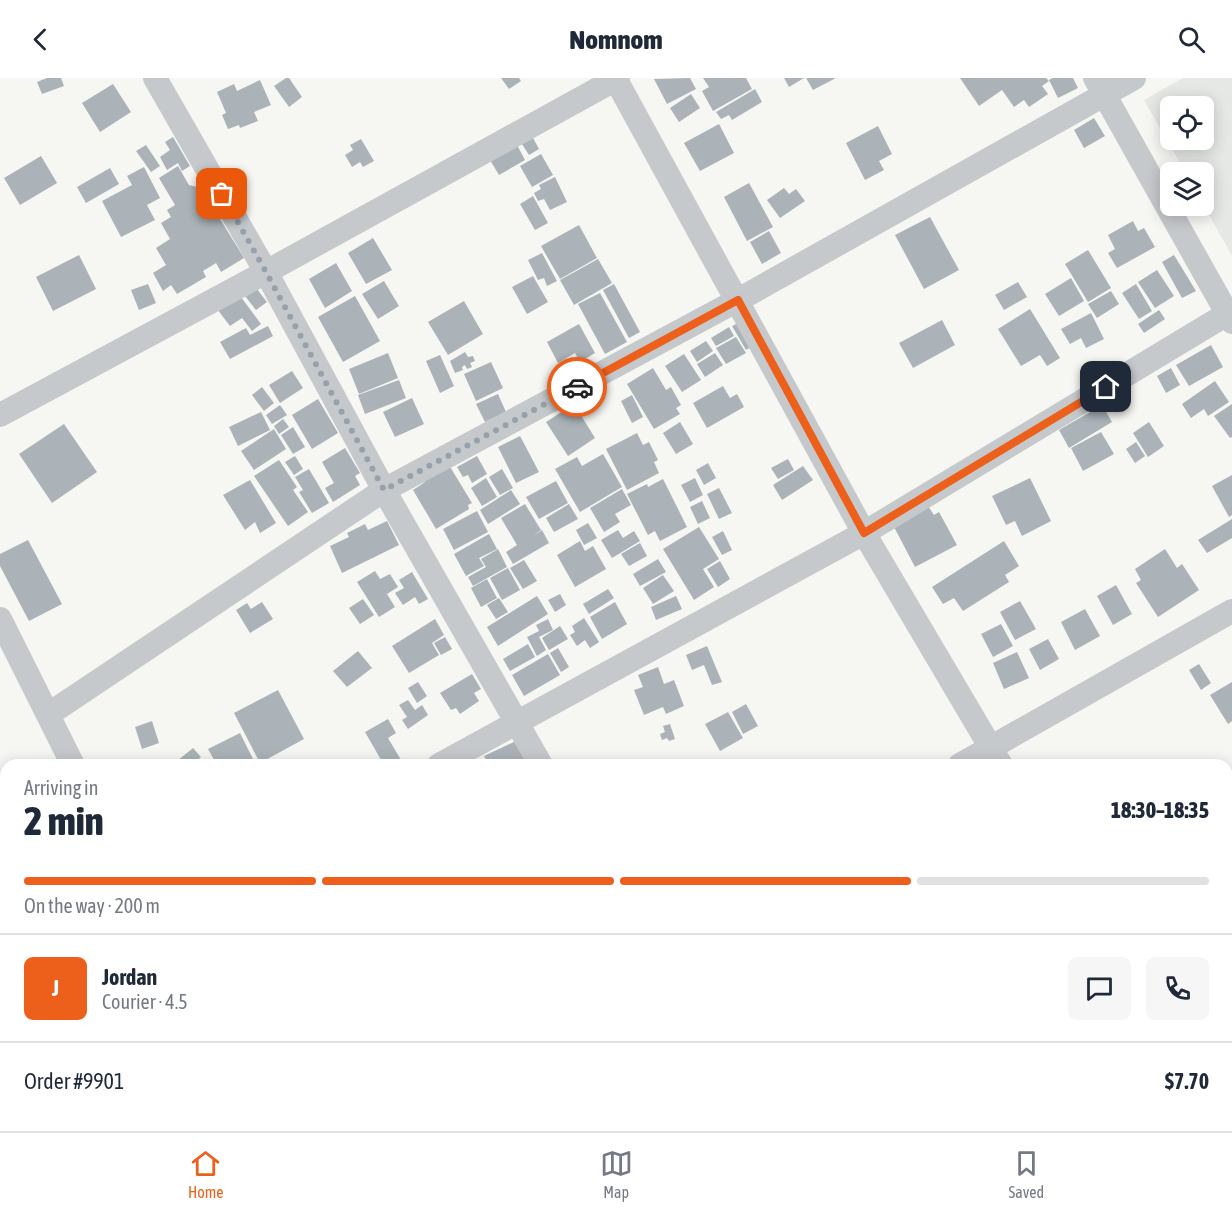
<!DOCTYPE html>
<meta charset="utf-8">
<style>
:root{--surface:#fff;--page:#f6f6f7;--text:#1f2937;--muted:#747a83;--line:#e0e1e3;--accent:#ec601c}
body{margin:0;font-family:"Asap Condensed",sans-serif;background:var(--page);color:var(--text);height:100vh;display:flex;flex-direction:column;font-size:22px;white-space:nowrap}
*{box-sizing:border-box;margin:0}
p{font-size:20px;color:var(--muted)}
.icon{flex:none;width:33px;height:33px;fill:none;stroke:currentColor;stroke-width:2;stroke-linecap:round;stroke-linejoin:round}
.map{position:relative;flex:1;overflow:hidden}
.drawer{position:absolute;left:0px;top:681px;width:1233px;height:372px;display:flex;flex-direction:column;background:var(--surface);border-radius:18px 18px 0 0;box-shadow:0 3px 15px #0003}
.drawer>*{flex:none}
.buttons{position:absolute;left:1160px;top:18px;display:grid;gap:12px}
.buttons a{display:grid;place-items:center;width:54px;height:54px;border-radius:9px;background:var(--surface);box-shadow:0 3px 15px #0003;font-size:30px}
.pin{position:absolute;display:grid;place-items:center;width:51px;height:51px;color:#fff;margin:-26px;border-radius:12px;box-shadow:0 3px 9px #0006}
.courier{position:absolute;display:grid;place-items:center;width:60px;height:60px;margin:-30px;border:4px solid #ec601c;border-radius:50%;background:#fff;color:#222;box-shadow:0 2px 8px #0007}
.headline em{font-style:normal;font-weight:800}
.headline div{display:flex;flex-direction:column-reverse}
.headline{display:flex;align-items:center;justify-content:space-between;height:102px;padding:0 24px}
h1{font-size:39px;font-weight:800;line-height:45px}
.bar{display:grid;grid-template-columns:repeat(4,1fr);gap:9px 6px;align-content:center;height:72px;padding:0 24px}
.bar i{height:8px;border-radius:4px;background:var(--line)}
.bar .current{background:var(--accent)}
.bar p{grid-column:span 4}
.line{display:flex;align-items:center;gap:15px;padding:0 24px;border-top:2px solid var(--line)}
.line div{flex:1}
.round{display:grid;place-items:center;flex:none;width:63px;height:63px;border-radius:9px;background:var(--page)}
header{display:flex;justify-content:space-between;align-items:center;height:78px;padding:0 24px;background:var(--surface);font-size:27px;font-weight:800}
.tab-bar{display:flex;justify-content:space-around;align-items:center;height:84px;border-top:2px solid var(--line);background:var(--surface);font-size:16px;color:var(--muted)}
.tab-bar a{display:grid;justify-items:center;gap:3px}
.tab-bar .current{color:var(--accent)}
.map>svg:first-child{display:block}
</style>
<header><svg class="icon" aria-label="back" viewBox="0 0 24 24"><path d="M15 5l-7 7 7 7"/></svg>Nomnom<svg class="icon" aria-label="search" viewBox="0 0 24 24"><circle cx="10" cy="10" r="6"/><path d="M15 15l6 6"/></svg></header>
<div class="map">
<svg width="1232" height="1053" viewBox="0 0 1232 1053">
<rect width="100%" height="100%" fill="#f6f6f2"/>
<path fill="#e6e8e6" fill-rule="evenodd" d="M 1183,0 L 1232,0 L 1232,178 L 1203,126 L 1203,94 L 1185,94 L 1144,22 ZM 1170,28 L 1203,28 L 1203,62 L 1170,62 Z"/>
<path fill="#abb3b9" d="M 47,0 L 61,0 L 64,8 L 42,16 L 37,4 Z
M 286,0 L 289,0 L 302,19 L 289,29 L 274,8 Z
M 501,0 L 519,0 L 521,3 L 509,11 Z
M 690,0 L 696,11 L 667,26 L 654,1 Z
M 703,0 L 746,0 L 752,11 L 713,33 L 702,13 L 709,9 Z
M 784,0 L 804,0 L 789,9 Z
M 806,0 L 836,0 L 813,12 Z
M 960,0 L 1046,0 L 1049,3 L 1042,8 L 1048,16 L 1029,29 L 1024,22 L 1014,29 L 1002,12 L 979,28 Z
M 1053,0 L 1073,0 L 1078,10 L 1058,20 L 1049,2 Z
M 260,2 L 271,27 L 254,34 L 258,43 L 240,50 L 239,47 L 228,51 L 222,37 L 226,35 L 217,14 L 234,6 L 237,13 Z
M 113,6 L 131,34 L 100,54 L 82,25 Z
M 755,11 L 762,24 L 732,42 L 729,37 L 721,41 L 716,34 Z
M 691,16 L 700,30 L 679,44 L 670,30 Z
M 1094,40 L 1105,58 L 1084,70 L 1074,52 Z
M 719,46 L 734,75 L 700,93 L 684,65 Z
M 878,48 L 892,76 L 879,83 L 884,92 L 865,102 L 846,65 Z
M 173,59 L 190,88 L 182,93 L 178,85 L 167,92 L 160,79 L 170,72 L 165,64 Z
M 533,60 L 539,71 L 529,77 L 522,66 Z
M 361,61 L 374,83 L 363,89 L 360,84 L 352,89 L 345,77 L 353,72 L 350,67 Z
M 146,67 L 160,88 L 151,94 L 136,73 Z
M 517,67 L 525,82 L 499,97 L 490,82 Z
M 541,76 L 553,97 L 532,109 L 520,88 Z
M 41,78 L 57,105 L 20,127 L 4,100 Z
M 178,88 L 189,107 L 201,110 L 244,180 L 221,194 L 216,185 L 203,193 L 206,199 L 177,216 L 171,207 L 163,213 L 153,195 L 166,187 L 156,170 L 170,161 L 161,145 L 171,139 L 167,132 L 175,127 L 159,100 Z
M 144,89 L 160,120 L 147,127 L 155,142 L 121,159 L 102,123 L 132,107 L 127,98 Z
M 110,90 L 119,106 L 86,125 L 77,109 Z
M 555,99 L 567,124 L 550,132 L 544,121 L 538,123 L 534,115 L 541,111 L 539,107 Z
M 749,105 L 773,149 L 747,163 L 724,119 Z
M 784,110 L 789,116 L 796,111 L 805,123 L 780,140 L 767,122 Z
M 533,118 L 548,145 L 535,152 L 520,126 Z
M 930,139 L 959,192 L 924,211 L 895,157 Z
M 1133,143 L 1138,153 L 1144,150 L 1155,169 L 1117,190 L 1108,175 L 1115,171 L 1108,157 Z
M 579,147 L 597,180 L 560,201 L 541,168 Z
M 769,153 L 781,175 L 762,186 L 750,164 Z
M 373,160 L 392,192 L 366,206 L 348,175 Z
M 1088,172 L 1111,210 L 1088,224 L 1065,186 Z
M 542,175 L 557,203 L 547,208 L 544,200 L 538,202 L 528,182 Z
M 79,177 L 96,211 L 53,233 L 36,199 Z
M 1174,177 L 1196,213 L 1182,220 L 1162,184 Z
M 598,181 L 612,205 L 574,227 L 560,202 Z
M 336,185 L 352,213 L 325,230 L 309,201 Z
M 1157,192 L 1174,218 L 1155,230 L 1138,204 Z
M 533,198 L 548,224 L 527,236 L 512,209 Z
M 1071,200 L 1084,223 L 1059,238 L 1045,216 Z
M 384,203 L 399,228 L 378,241 L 362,216 Z
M 1018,204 L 1027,219 L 1004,232 L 995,217 Z
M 148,206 L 156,225 L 139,232 L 131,212 Z
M 614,206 L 640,254 L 629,260 L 603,212 Z
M 1136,206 L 1152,233 L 1139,241 L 1122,215 Z
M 256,210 L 267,224 L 256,232 L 245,218 Z
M 1111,213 L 1119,226 L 1097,240 L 1088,226 Z
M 238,215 L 261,246 L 252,253 L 242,240 L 230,248 L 217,231 Z
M 600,215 L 627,264 L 605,276 L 578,226 Z
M 355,218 L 380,263 L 343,284 L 318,239 Z
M 464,223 L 483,256 L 448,277 L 428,244 Z
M 1030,231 L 1060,280 L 1047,288 L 1040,277 L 1021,288 L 998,251 Z
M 1159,232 L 1165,241 L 1144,255 L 1138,246 Z
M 1091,235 L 1104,261 L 1086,270 L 1081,260 L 1070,266 L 1061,251 Z
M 942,242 L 955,267 L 913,290 L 899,265 Z
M 743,243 L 756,266 L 746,272 L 732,248 Z
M 579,246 L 595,275 L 580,284 L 575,275 L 558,285 L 547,264 Z
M 268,248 L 273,258 L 230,281 L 220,264 L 246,250 L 250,257 Z
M 729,249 L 734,258 L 716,268 L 711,260 Z
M 736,259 L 746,275 L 726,286 L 716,270 Z
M 706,263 L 713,273 L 697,284 L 690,273 Z
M 1211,267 L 1223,289 L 1189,308 L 1176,287 Z
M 465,274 L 468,279 L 473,278 L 475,283 L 470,285 L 472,289 L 467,291 L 465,287 L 462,289 L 463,292 L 455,295 L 450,283 Z
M 388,275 L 398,300 L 359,316 L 349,291 Z
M 715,275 L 723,287 L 705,299 L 697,286 Z
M 684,276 L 701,302 L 682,314 L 665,288 Z
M 440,277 L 454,308 L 440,315 L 426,283 Z
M 491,284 L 503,310 L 476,323 L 464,296 Z
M 653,290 L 666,312 L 671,309 L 681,327 L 676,330 L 680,336 L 654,351 L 627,306 Z
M 1171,290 L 1180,307 L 1166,315 L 1157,298 Z
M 292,293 L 303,310 L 280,325 L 269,307 Z
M 399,302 L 406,320 L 365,336 L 358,317 Z
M 1215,303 L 1229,324 L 1208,338 L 1204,331 L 1191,340 L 1182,326 Z
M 723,308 L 730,320 L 737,316 L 744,329 L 707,350 L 693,325 Z
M 262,309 L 274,325 L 264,333 L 252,317 Z
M 498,316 L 506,334 L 485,344 L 476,326 Z
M 632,317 L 643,339 L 632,345 L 621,323 Z
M 412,320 L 424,346 L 395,359 L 383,334 Z
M 318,321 L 338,355 L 312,371 L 292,337 Z
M 574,326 L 595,360 L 568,378 L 546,344 Z
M 1232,326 L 1232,359 L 1230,360 L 1214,338 Z
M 280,327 L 287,337 L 272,346 L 266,337 Z
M 1102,327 L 1112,344 L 1069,370 L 1059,352 Z
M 261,334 L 270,352 L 238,368 L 229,349 Z
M 283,341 L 289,349 L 279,356 L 274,348 Z
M 680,344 L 693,366 L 676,376 L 663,355 Z
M 1149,344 L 1164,368 L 1148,379 L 1133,355 Z
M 64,346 L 97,394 L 52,425 L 19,376 Z
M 293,349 L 305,369 L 293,376 L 281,357 Z
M 274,351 L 286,371 L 254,392 L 241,373 Z
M 1101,354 L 1114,376 L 1083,393 L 1071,370 Z
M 637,355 L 643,367 L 649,364 L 658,382 L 654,384 L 659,395 L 627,412 L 606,371 Z
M 520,358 L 539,394 L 516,405 L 498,369 Z
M 1136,364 L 1145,378 L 1135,385 L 1126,371 Z
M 345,370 L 360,395 L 355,398 L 360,407 L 333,424 L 325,410 L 334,405 L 322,384 Z
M 603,376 L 622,409 L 580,434 L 555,391 L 577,379 L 582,388 Z
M 295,378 L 303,391 L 294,397 L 285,384 Z
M 477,378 L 487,396 L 472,405 L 468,397 L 463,399 L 457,389 Z
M 788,381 L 794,392 L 778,401 L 771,390 Z
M 279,382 L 297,409 L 293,412 L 308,434 L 288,448 L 254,398 Z
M 708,385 L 716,400 L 704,407 L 696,392 Z
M 449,387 L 472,425 L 468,427 L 469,431 L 436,451 L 413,412 L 425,404 L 422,399 Z
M 803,388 L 813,402 L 782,422 L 773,407 Z
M 309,391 L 329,425 L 312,435 L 299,414 L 303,412 L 295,399 Z
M 502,391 L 513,410 L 500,417 L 489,399 Z
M 1232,397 L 1232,437 L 1229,439 L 1212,408 Z
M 486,400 L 497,419 L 482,428 L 471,410 Z
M 695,400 L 703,417 L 690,424 L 681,407 Z
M 1030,400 L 1051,443 L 1022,458 L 1015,443 L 1006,447 L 992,418 Z
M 663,401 L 687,449 L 660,463 L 655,453 L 648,457 L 627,416 L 647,406 L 648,409 Z
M 250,402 L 276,445 L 260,455 L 255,444 L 245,452 L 223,417 Z
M 556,403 L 568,425 L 539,441 L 526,419 Z
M 719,410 L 732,435 L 719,441 L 707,416 Z
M 622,411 L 631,427 L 615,436 L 620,444 L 604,454 L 590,430 Z
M 511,412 L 520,426 L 488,446 L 480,432 Z
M 702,423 L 710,440 L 698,446 L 690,429 Z
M 525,426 L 541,452 L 533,458 L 542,452 L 549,465 L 513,486 L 506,474 L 517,467 L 501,440 Z
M 569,426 L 578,441 L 554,454 L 546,440 Z
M 928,428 L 934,437 L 939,434 L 957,467 L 915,489 L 893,447 Z
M 477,433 L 488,454 L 454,472 L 443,451 Z
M 1232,441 L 1232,460 L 1207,475 L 1198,462 Z
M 387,443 L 399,467 L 342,495 L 330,468 L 349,459 L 347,455 L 365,446 L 368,452 Z
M 588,445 L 597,460 L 584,467 L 576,452 Z
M 699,449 L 719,481 L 703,491 L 714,509 L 694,522 L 663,471 Z
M 618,452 L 623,460 L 634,453 L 640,463 L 612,480 L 601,462 Z
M 723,453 L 732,472 L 722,477 L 712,459 Z
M 489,456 L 497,471 L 479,480 L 484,488 L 466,498 L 454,476 Z
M 28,462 L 62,526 L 29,543 L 0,488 L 0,476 Z
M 580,463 L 585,473 L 593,468 L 606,491 L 575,509 L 557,477 Z
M 1004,463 L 1019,488 L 1005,497 L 1009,504 L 963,533 L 954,520 L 943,526 L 932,509 Z
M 640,465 L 647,478 L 629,488 L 621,476 Z
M 498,471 L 507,489 L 473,508 L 468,499 L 486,489 L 481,481 Z
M 1165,471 L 1177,490 L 1182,486 L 1199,512 L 1158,539 L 1136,505 L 1141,502 L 1135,491 Z
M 658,481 L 666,494 L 640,508 L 633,496 Z
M 524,482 L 537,503 L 523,511 L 510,490 Z
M 720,483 L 730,501 L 718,509 L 707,491 Z
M 508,490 L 520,512 L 502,522 L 490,500 Z
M 375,493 L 380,501 L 390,496 L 398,509 L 387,516 L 395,529 L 379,539 L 357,504 Z
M 412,494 L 428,521 L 419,526 L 415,519 L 403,527 L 395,515 L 404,510 L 399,502 Z
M 663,497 L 674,513 L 653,526 L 643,510 Z
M 487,501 L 497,520 L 481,529 L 471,510 Z
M 1116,507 L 1132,536 L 1113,547 L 1097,518 Z
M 608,511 L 614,520 L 589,536 L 583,526 Z
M 560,516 L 566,527 L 555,534 L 548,522 Z
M 537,518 L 548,536 L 498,568 L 487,549 Z
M 676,518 L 682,531 L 656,542 L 651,529 Z
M 499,520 L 508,534 L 496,541 L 487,527 Z
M 363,521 L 374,537 L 360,546 L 349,530 Z
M 1020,523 L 1036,551 L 1015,562 L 1000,534 Z
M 262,524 L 273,541 L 250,555 L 236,532 L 247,525 L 251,531 Z
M 615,524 L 627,546 L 602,561 L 590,539 Z
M 1085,531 L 1100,558 L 1075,572 L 1061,544 Z
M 584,540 L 599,564 L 590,570 L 585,562 L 577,568 L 570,557 L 575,554 L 572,548 Z
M 435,541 L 444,557 L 432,565 L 439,577 L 409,595 L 392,568 Z
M 548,541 L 553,552 L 539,559 L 546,572 L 537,578 L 527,559 L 539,553 L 536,547 Z
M 1001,546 L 1013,568 L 993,579 L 981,556 Z
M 560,548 L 568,561 L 549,572 L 542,560 Z
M 445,559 L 452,571 L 441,577 L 434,565 Z
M 1048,561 L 1059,581 L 1040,592 L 1029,571 Z
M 528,566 L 535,579 L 510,593 L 503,581 Z
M 707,568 L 722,604 L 712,607 L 704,587 L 692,592 L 686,577 Z
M 558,570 L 569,589 L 561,594 L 550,575 Z
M 358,573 L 372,590 L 347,609 L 333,593 Z
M 1017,574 L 1029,600 L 1004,611 L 993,585 Z
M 548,576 L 560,597 L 524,618 L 512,597 Z
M 1199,586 L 1211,605 L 1201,612 L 1189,592 Z
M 658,589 L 664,606 L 674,602 L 684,628 L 666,636 L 663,629 L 644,637 L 634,612 L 643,609 L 638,597 Z
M 472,596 L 481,611 L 474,615 L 479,623 L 460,636 L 456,630 L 451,632 L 440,615 Z
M 418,604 L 427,618 L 417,625 L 408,610 Z
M 1232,604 L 1232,643 L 1228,646 L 1210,617 Z
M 278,612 L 304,661 L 260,685 L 234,635 Z
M 408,622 L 415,632 L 422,627 L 428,637 L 408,651 L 402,642 L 407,639 L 399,627 Z
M 746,626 L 758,648 L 743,656 L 732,634 Z
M 728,634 L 743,660 L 720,673 L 705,646 Z
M 388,641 L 396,655 L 388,660 L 401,682 L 393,687 L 384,687 L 365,654 Z
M 152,643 L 159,665 L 142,671 L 135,649 Z
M 670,646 L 675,661 L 669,663 L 667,660 L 662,662 L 660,656 L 665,654 L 663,648 Z
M 240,655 L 256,687 L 217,687 L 208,671 Z
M 518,662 L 530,687 L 489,687 L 484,678 Z
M 193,670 L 201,679 L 192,687 L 180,687 L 177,683 Z
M 1231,716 L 1232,775 L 1227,778 L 1227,718 Z
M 1232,850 L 1232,890 L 1227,880 L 1227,852 Z
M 1227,911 L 1232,919 L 1232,930 L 1227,934 Z
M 1232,963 L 1232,990 L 1227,993 L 1227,966 Z
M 1232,1000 L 1232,1021 L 1227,1012 L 1227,1003 Z
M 222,1047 L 245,1047 L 236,1053 L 226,1053 Z
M 305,1047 L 339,1047 L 340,1048 L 333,1053 L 309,1053 Z
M 380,1047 L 408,1047 L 410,1053 L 383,1053 Z
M 414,1047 L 442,1047 L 444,1050 L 439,1053 L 418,1053 Z
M 472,1047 L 514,1047 L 517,1053 L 467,1053 L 465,1050 Z
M 652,1047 L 704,1047 L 693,1053 L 655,1053 Z
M 893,1047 L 903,1047 L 905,1053 L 892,1053 L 890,1048 Z
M 931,1047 L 962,1047 L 949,1053 L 933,1053 Z
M 985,1047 L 1011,1047 L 1000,1053 L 988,1053 Z
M 1038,1047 L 1059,1047 L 1045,1053 L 1041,1053 Z
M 1088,1047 L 1093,1047 L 1096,1053 L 1074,1053 Z
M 1169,1047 L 1188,1047 L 1192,1053 L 1160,1053 Z"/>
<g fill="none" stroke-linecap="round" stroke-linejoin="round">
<path stroke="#c5c9cc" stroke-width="24" d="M 155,0 L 266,194 L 384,412 L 541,687
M 615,0 L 864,455 L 1001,687
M 1095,0 L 1232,244
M 0,337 L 266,194 L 618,0
M 0,541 L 73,687
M 49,636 L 384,412 L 738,222 L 1134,0
M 439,687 L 864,455 L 1227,236
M 960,687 L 1232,533
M 1227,831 L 1232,828
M 749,1047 L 752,1053
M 1208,1047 L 1212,1053
M 828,1053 L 838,1047"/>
</g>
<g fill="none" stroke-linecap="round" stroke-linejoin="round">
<path stroke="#96a1ab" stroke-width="6" stroke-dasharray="0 10.8" d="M 222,116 L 266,194 L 384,412 L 577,309"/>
<path stroke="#ec601c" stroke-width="8" d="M 577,309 L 738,222 L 864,455 L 1106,309"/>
</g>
</svg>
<div class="buttons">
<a><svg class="icon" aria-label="locate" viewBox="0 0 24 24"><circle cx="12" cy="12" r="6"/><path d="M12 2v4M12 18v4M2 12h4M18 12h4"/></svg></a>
<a><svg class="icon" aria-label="layers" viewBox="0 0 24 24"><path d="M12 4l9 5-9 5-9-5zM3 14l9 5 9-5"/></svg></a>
</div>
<div class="pin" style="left:222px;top:116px;background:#ea580c"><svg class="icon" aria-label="bag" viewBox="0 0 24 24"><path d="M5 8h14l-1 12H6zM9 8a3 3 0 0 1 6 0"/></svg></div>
<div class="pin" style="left:1106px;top:309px;background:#1f2937"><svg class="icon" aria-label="home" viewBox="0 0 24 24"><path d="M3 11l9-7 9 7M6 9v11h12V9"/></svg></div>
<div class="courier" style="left:577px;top:309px"><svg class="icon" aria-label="car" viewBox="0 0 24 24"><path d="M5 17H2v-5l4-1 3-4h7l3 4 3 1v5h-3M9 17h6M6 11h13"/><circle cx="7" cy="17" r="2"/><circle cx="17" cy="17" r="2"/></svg></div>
<section class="drawer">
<div class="headline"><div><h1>2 min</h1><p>Arriving in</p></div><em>18:30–18:35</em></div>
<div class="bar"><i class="current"></i><i class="current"></i><i class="current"></i><i></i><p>On the way · 200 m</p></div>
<div class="line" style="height:108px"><b class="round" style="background:var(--accent);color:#fff">J</b><div><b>Jordan</b><p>Courier · 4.5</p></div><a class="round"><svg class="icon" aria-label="chat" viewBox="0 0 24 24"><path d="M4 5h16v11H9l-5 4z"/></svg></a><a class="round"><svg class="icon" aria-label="phone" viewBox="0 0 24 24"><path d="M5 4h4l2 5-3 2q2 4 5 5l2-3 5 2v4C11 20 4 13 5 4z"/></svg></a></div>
<div class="line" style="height:78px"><div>Order #9901</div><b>$7.70</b></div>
</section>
</div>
<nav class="tab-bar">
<a class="current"><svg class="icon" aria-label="home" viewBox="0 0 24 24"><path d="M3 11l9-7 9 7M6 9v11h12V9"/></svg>Home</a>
<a><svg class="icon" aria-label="map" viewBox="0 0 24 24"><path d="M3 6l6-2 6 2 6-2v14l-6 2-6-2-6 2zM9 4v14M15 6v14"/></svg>Map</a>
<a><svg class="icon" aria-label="saved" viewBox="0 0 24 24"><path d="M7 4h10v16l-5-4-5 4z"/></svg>Saved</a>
</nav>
